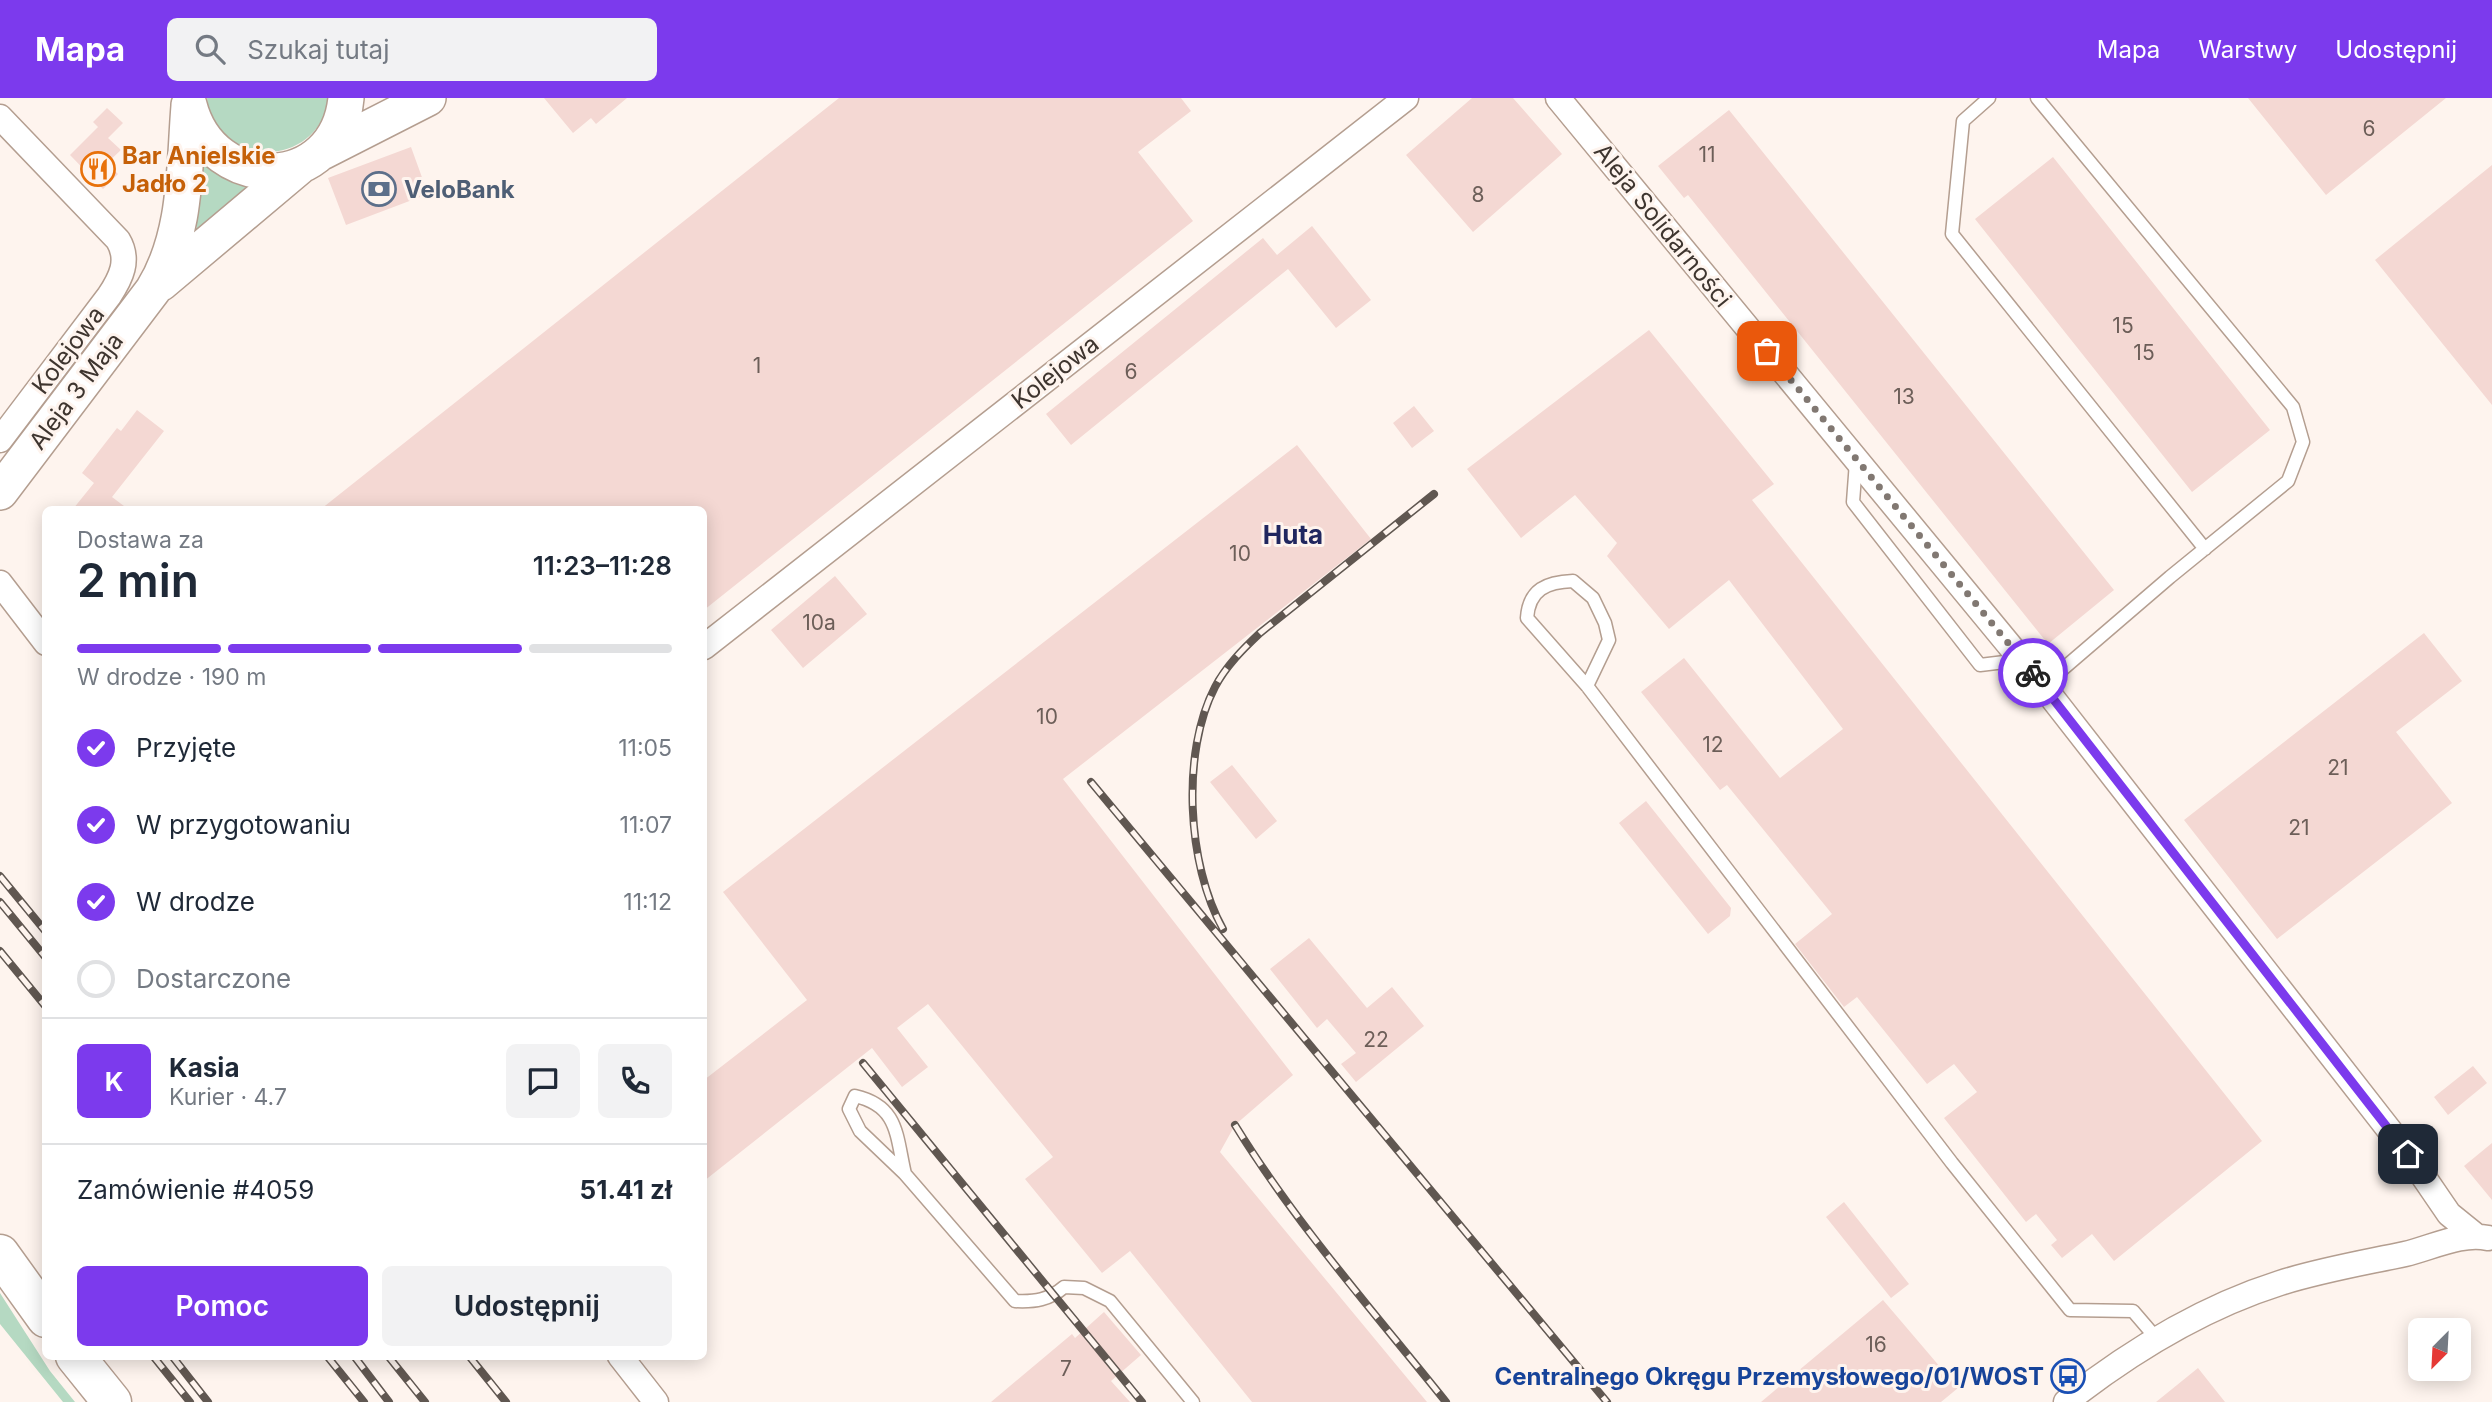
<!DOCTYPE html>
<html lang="pl">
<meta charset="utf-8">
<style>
:root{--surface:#fff;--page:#f2f2f3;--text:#1f2937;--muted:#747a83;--line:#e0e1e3;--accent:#7c3aed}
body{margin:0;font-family:Inter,sans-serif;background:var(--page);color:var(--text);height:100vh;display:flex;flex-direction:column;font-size:26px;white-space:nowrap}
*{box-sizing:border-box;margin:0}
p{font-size:23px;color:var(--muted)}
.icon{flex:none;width:38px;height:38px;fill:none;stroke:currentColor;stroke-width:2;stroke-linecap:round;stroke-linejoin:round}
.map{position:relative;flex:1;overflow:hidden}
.panel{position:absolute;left:42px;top:408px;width:665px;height:854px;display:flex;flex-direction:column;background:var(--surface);border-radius:10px;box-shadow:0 4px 18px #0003}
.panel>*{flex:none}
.needle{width:46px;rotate:204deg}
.tools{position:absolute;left:2408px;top:1220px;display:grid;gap:14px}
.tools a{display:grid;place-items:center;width:63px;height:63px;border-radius:10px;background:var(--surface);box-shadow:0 4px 18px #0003;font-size:35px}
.pin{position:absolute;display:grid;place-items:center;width:60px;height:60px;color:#fff;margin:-30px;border-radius:14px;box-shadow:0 4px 10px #0006}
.courier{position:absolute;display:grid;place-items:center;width:70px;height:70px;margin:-35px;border:5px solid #7c3aed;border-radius:50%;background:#fff;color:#222;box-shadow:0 2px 9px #0007}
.head em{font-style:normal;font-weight:600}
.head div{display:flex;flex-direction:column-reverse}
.head{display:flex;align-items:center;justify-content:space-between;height:119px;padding:0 35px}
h1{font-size:46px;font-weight:600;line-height:52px}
.bar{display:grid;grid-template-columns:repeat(4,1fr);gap:10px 7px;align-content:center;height:84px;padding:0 35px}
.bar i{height:9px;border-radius:5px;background:var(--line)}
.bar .current{background:var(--accent)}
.bar p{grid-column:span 4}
.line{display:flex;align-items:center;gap:18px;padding:0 35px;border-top:2px solid var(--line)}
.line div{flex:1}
.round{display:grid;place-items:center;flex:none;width:74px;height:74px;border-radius:10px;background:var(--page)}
ol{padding:0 35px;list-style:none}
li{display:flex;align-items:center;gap:21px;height:77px}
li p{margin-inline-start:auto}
li .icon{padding:7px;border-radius:50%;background:var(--accent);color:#fff;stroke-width:4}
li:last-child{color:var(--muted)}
li i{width:38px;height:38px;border:4px solid var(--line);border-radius:50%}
.primary-button{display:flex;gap:14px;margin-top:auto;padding:14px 35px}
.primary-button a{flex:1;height:80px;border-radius:10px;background:var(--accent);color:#fff;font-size:28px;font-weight:600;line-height:80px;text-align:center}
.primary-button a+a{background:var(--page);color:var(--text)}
header{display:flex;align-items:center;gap:42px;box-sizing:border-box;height:98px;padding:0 35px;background:var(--accent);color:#fff}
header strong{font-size:33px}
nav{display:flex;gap:38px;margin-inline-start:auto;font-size:24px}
.search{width:490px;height:63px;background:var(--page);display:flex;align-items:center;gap:18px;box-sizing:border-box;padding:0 24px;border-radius:10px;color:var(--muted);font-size:26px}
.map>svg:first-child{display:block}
</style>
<header>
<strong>Mapa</strong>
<div class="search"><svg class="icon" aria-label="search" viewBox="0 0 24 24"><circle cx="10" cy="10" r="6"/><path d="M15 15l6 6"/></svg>Szukaj tutaj</div>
<nav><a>Mapa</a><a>Warstwy</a><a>Udostępnij</a></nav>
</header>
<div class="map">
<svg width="2492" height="1304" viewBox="0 0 2492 1304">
<rect width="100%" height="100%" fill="#fef4ee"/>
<path fill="#b5d9c2" d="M 207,0 L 329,0 C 317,75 211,69 207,0 Z
M 201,60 L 221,77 L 251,88 L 196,136 Z
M 0,1195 L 50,1273 L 75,1304 L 63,1304 L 0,1226 Z"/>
<path fill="#f4d8d3" d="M 544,0 L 627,0 L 596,26 L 591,20 L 573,35 Z
M 839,0 L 1181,0 L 1191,13 L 1138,54 L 1193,123 L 704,512 L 704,411 L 321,411 Z
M 1472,0 L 1513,0 L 1562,56 L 1473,134 L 1406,57 Z
M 2248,0 L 2446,0 L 2326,97 Z
M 107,10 L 123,25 L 108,40 L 121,52 L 107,65 L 118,76 L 103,91 L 70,57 L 98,29 L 101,32 L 93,24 Z
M 1729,12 L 2114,492 L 2048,546 L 1688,97 L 1684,100 L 1658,68 Z
M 411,49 L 428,96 L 346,127 L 328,80 Z
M 2053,59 L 2270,332 L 2192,394 L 1975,121 Z
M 2492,67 L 2492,307 L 2375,162 Z
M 1312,128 L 1371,202 L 1336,230 L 1288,171 L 1071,347 L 1046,316 L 1263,140 L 1277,157 Z
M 1649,232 L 1774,386 L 1752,402 L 2262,1043 L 2114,1163 L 2092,1136 L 2062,1160 L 2051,1147 L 2057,1142 L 2036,1116 L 2026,1124 L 1944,1020 L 1977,994 L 1954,966 L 1927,986 L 1857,899 L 1844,909 L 1795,846 L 1832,816 L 1727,687 L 1720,692 L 1641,594 L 1684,560 L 1780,680 L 1843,631 L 1729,482 L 1669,531 L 1607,458 L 1617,445 L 1575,397 L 1521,440 L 1467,371 Z
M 1414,308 L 1434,333 L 1412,350 L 1393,325 Z
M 137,312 L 164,333 L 112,399 L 128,411 L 73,411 L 94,385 L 82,375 L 117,330 L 121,333 Z
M 1297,347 L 1371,441 L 1063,681 L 1293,977 L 1235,1027 L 1220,1054 L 1427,1304 L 1252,1304 L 1130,1153 L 1102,1175 L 1025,1081 L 1053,1059 L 928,906 L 897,930 L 928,969 L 902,989 L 872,950 L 704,1083 L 704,982 L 807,902 L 723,794 Z
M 835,478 L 867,516 L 803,570 L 771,532 Z
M 2424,535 L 2462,583 L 2396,634 L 2452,705 L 2277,841 L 2184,722 Z
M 1232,667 L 1277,723 L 1256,741 L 1210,684 Z
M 1646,703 L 1731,810 L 1730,818 L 1708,836 L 1619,725 Z
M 1309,840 L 1367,910 L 1392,889 L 1424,928 L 1356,984 L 1341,966 L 1356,955 L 1327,921 L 1317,930 L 1270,871 Z
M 2473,968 L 2487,985 L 2448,1017 L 2434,999 Z
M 2492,1045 L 2492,1102 L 2464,1068 Z
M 1844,1104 L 1909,1186 L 1891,1200 L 1826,1119 Z
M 1883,1202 L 1958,1290 L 1941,1304 L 1761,1304 Z
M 1104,1214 L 1141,1257 L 1111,1283 L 1130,1304 L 991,1304 L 1072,1236 L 1075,1240 Z
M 2198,1270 L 2225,1304 L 2156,1304 Z"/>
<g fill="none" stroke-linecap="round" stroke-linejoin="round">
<g stroke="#b49e90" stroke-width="15">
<path id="service" d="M 1989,0 L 1963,23 L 1952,136 L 2205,451
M 2037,0 L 2293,309 L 2303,344 L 2288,383 L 2170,479 L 2043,588
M 1856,364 L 1853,404 L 1980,567 L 2021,562
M 1587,588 L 1609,542 L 1605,525 L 1593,500 L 1573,483 C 1547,484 1529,491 1527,520 L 1587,588 L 1952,1065 L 2070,1212 L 2133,1213 L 2157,1241
M 905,1076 C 896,1038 899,1008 855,998 L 849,1011 L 860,1033 L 905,1076 L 1015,1203 C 1035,1204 1049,1202 1064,1189 L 1084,1190 L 1110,1203 L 1193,1304"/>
</g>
<g stroke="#b49e90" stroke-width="27">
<path id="minor" d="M 1558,0 L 2043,588 L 2408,1056 L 2449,1116 L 2475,1137
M 0,19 L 118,142 C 130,162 121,180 109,198 L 0,342
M 0,485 L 46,545
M 704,549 L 1406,0
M 620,1258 L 656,1304
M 2066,1304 C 2131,1253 2201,1210 2280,1185 C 2321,1172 2363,1165 2405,1156 C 2431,1150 2462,1134 2488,1140"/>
</g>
<g stroke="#b49e90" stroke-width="38">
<path id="secondary" d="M 189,7 C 212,98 337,95 346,0
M 322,54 L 428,0
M 161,185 L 299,69
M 0,394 L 153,192 C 187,137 184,70 189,8"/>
</g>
<g stroke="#b49e90" stroke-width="41">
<path id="primary" d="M 0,1156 L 46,1220
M 75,1258 L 112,1304"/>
</g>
<use href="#service" stroke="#fff" stroke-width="12"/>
<use href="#minor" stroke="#fff" stroke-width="24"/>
<use href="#secondary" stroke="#fff" stroke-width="35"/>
<use href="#primary" stroke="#fff" stroke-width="38"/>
<g stroke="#605751" stroke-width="8">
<path id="rail" d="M 1091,684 L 1607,1304
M 0,778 L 46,834
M 0,804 L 46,860
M 1223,831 C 1187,767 1181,654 1215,589 C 1226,568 1243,551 1260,535 L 1434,396
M 0,853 L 46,909
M 863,965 L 1142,1304
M 1235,1027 C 1296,1126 1374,1214 1446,1304
M 153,1258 L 190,1304
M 172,1258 L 208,1304
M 327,1258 L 364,1304
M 354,1258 L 389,1304
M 388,1258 L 425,1304
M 469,1258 L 506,1304"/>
</g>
<use href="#rail" stroke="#fef4ee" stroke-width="5" stroke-dasharray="16" stroke-linecap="butt"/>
</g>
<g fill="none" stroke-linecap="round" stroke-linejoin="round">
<path stroke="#817872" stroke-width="7" stroke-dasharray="0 12.6" d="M 1767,253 L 2033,575"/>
<path stroke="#7c3aed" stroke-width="9" d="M 2033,575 L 2408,1056"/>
</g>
<defs>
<g id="restaurant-ring" transform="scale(1.75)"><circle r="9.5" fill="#fef4ee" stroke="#e8710a" stroke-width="1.5"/><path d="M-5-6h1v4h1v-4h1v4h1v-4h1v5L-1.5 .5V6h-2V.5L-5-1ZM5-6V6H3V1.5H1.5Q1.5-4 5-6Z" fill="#e8710a"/></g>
<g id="bank-ring" transform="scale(1.75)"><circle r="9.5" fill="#fef4ee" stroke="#5c6f8a" stroke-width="1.5"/><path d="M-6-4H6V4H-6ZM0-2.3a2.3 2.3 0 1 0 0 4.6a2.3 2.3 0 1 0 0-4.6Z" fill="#5c6f8a"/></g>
<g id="bus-ring" transform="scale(1.75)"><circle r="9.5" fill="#fef4ee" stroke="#1a4fb4" stroke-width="1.5"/><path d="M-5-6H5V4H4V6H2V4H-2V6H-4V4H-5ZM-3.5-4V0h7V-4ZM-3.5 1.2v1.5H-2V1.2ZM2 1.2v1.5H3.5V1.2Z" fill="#1a4fb4"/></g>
</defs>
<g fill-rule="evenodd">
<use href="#restaurant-ring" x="98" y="71"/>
<use href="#bank-ring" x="379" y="91"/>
<use href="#bus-ring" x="2068" y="1278"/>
</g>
<g text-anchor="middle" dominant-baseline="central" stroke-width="6" stroke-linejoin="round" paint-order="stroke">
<g font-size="21" fill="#6c5e58">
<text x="2369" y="30">6</text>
<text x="1707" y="56">11</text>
<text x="1478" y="96">8</text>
<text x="2123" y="227">15</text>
<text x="2144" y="254">15</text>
<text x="757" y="267">1</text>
<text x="1131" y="273">6</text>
<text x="1904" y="298">13</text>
<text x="1240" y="455">10</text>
<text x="819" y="524">10a</text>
<text x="1047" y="618">10</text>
<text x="1713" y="646">12</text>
<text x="2338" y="669">21</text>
<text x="2299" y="729">21</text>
<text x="1376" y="941">22</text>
<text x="1876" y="1246">16</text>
<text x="1066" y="1270">7</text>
</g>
<g font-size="24" font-weight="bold" fill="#c56008" stroke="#fef4ee" text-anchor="start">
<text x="122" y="57">Bar Anielskie<tspan x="122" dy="28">Jadło 2</tspan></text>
</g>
<g font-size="24" font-weight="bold" fill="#4e5e75" stroke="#fef4ee" text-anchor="start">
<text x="404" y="91">VeloBank</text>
</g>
<g font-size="24" fill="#3e352f" stroke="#fef4ee">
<text transform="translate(1663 127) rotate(51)">Aleja Solidarności</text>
<text transform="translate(68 252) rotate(-53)">Kolejowa</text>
<text transform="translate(1055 274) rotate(-38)">Kolejowa</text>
<text transform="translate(76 293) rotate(-53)">Aleja 3 Maja</text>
</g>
<g font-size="24" font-weight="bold" fill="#164399" stroke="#fef4ee" text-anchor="end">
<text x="2044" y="1278">Centralnego Okręgu Przemysłowego/01/WOST</text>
</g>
<g font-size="26" font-weight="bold" fill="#20275f" stroke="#fef4ee">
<text x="1293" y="436">Huta</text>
</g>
</g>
</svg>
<div class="tools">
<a><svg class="needle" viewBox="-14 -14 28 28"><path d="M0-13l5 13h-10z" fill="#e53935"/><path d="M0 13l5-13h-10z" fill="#747a83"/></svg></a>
</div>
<div class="pin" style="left:1767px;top:253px;background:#ea580c"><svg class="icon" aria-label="bag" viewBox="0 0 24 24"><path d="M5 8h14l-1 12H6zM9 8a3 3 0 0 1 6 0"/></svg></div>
<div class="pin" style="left:2408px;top:1056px;background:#1f2937"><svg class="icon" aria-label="home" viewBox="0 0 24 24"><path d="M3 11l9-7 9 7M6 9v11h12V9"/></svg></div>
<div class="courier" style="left:2033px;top:575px"><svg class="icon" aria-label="bike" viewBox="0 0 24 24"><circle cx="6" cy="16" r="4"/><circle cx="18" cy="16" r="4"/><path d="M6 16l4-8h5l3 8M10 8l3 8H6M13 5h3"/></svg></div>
<section class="panel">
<div class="head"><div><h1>2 min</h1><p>Dostawa za</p></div><em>11:23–11:28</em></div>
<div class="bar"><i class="current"></i><i class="current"></i><i class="current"></i><i></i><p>W drodze · 190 m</p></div>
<ol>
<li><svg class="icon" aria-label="check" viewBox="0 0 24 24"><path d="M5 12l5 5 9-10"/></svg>Przyjęte<p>11:05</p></li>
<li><svg class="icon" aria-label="check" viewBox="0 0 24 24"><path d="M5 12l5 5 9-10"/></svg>W przygotowaniu<p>11:07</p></li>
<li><svg class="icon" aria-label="check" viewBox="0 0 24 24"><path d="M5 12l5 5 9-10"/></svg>W drodze<p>11:12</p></li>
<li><i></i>Dostarczone</li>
</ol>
<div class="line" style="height:126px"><b class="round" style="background:var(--accent);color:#fff">K</b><div><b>Kasia</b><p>Kurier · 4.7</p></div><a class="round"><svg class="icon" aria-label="chat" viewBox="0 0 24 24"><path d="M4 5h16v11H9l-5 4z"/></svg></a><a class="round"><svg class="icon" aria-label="phone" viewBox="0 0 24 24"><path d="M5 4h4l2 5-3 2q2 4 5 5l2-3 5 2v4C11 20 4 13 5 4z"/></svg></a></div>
<div class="line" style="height:91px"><div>Zamówienie #4059</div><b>51.41 zł</b></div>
<div class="primary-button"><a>Pomoc</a><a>Udostępnij</a></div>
</section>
</div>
